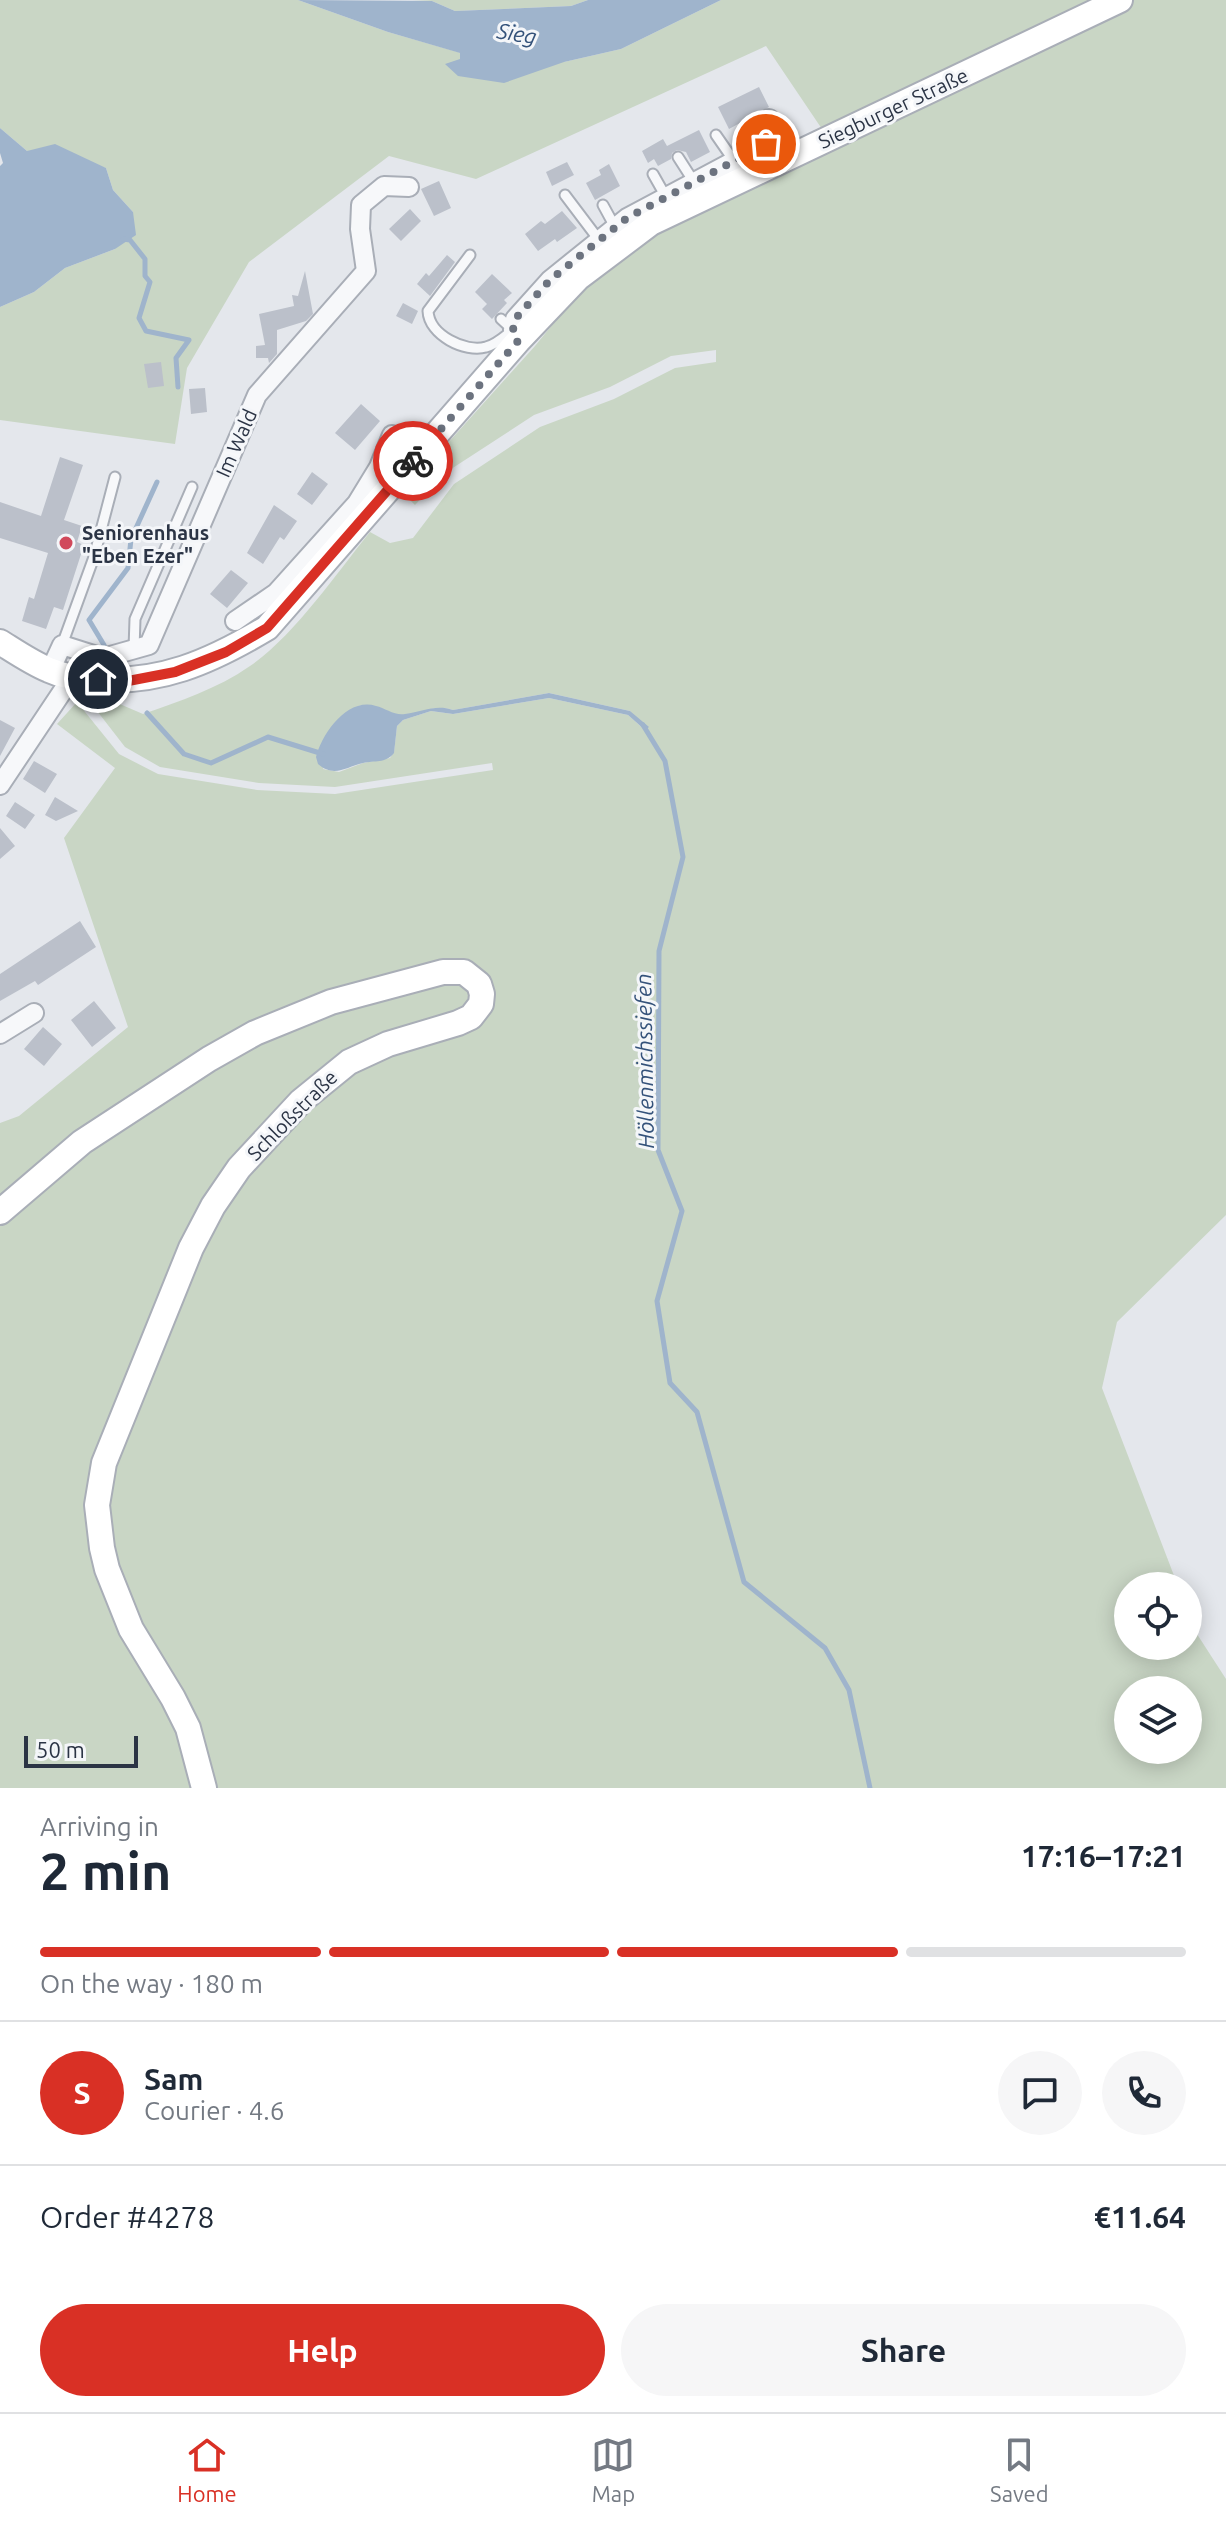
<!DOCTYPE html>
<meta charset="utf-8">
<style>
:root{--surface:#fff;--page:#f6f6f7;--text:#1f2937;--muted:#747a83;--line:#e0e1e3;--accent:#d93025}
body{margin:0;font-family:Ubuntu,sans-serif;background:var(--page);color:var(--text);height:100vh;display:flex;flex-direction:column;font-size:30px;white-space:nowrap}
*{box-sizing:border-box;margin:0}
p{font-size:26px;color:var(--muted)}
.icon{flex:none;width:44px;height:44px;fill:none;stroke:currentColor;stroke-width:2;stroke-linecap:round;stroke-linejoin:round}
.map{position:relative;height:1788px;overflow:hidden}
.side{display:flex;flex-direction:column;background:var(--surface);flex:1}
.side>*{flex:none}
.fabs{position:absolute;left:1114px;top:1572px;display:grid;gap:16px}
.fabs a{display:grid;place-items:center;width:88px;height:88px;border-radius:50%;background:var(--surface);box-shadow:0 4px 20px #0003;font-size:40px}
.scale{position:absolute;left:24px;bottom:20px;width:114px;box-sizing:border-box;padding-left:8px;border:4px solid #2b3445;border-top:0;font-size:22px;line-height:28px;white-space:nowrap;color:#2b3445;-webkit-text-stroke:6px #f4f6f9;paint-order:stroke}
.pin{position:absolute;display:grid;place-items:center;width:68px;height:68px;color:#fff;margin:-34px;border:4px solid #fff;border-radius:50%;box-shadow:0 2px 8px #0007}
.courier{position:absolute;display:grid;place-items:center;width:80px;height:80px;margin:-40px;border:6px solid #d93025;border-radius:50%;background:#fff;color:#222;box-shadow:0 2px 10px #0007}
.summary em{font-style:normal;font-weight:600}
.summary div{display:flex;flex-direction:column-reverse}
.summary{display:flex;align-items:center;justify-content:space-between;height:136px;padding:0 40px}
h1{font-size:52px;font-weight:600;line-height:60px}
.bar{display:grid;grid-template-columns:repeat(4,1fr);gap:12px 8px;align-content:center;height:96px;padding:0 40px}
.bar i{height:10px;border-radius:6px;background:var(--line)}
.bar .selected{background:var(--accent)}
.bar p{grid-column:span 4}
.line{display:flex;align-items:center;gap:20px;padding:0 40px;border-top:2px solid var(--line)}
.line div{flex:1}
.round{display:grid;place-items:center;flex:none;width:84px;height:84px;border-radius:42px;background:var(--page)}
.cta{display:flex;gap:16px;margin-top:auto;padding:16px 40px}
.cta a{flex:1;height:92px;border-radius:48px;background:var(--accent);color:#fff;font-size:32px;font-weight:600;line-height:92px;text-align:center}
.cta a+a{background:var(--page);color:var(--text)}
.menu{display:flex;justify-content:space-around;align-items:center;height:112px;border-top:2px solid var(--line);background:var(--surface);font-size:22px;color:var(--muted)}
.menu a{display:grid;justify-items:center;gap:4px}
.menu .selected{color:var(--accent)}
.map>svg:first-child{display:block}
</style>
<div class="map">
<svg width="1226" height="1788" viewBox="0 0 1226 1788">
<rect width="100%" height="100%" fill="#e4e7ec"/>
<path fill="#c9d6c5" fill-rule="evenodd" d="M 0,0 L 298,0 L 388,32 L 461,53 L 461,59 L 564,62 L 621,49 L 721,0 L 1226,0 L 1226,1215 L 1117,1322 L 1102,1388 L 1178,1586 L 1128,1586 L 1128,1646 L 1188,1646 L 1188,1612 L 1195,1631 L 1226,1679 L 1226,1788 L 0,1788 L 0,1123 L 19,1116 L 128,1027 L 64,838 L 115,768 L 57,724 L 77,702 L 119,754 L 158,774 L 257,790 L 335,794 L 493,770 L 492,763 L 335,787 L 259,783 L 160,767 L 125,747 L 87,698 L 108,699 L 143,714 C 180,701 217,689 250,666 C 295,635 335,575 370,532 L 390,543 L 413,538 L 454,484 L 540,427 L 614,399 L 675,368 L 716,362 L 716,350 L 671,356 L 610,387 L 534,415 L 445,473 L 415,505 L 403,493 L 535,346 L 636,222 L 826,135 L 766,46 L 476,179 L 389,156 L 249,262 L 187,368 L 175,444 L 0,420 L 0,307 L 34,292 L 65,268 L 115,249 L 133,212 L 113,190 L 106,168 L 27,151 L 0,128 ZM 549,693 L 630,711 L 645,730 L 628,715 L 549,698 L 453,714 L 431,711 L 403,720 L 397,726 L 394,752 L 390,758 L 363,763 L 339,772 L 323,769 L 358,706 C 376,702 386,715 402,715 C 422,716 430,703 453,710 ZM 1128,1690 L 1188,1690 L 1188,1750 L 1128,1750 Z
M 412,0 L 588,0 L 571,6 L 455,11 L 432,1 Z"/>
<path fill="#9fb4cc" d="M 298,0 L 432,1 L 455,11 L 571,6 L 588,0 L 721,0 L 621,49 L 564,62 L 504,83 L 458,76 L 445,64 L 460,59 L 460,53 L 388,32 Z
M 0,128 L 27,151 L 55,144 L 106,168 L 113,190 L 133,212 L 136,235 L 115,249 L 65,268 L 34,292 L 0,307 L 0,166 L 3,163 L 0,153 Z
M 549,693 L 630,711 L 649,727 L 645,730 L 628,715 L 549,698 L 453,714 L 431,711 L 403,720 L 397,726 L 394,753 C 385,764 375,760 363,763 C 346,767 334,778 318,764 L 316,757 C 322,734 347,697 376,706 C 385,708 395,716 405,714 C 423,712 435,704 453,710 Z"/>
<g fill="none" stroke-linecap="round" stroke-linejoin="round">
<path stroke="#9fb4cc" stroke-width="5" d="M 123,239 L 130,240 L 145,259 L 145,276 L 150,282 L 139,318 L 146,331 L 189,340 L 176,358 L 178,387
M 104,645 L 89,620 L 128,568 L 131,539 L 157,482
M 147,713 L 184,754 L 211,763 L 268,737 L 323,754
M 643,725 L 665,761 L 683,857 L 659,951 L 658,1150 L 682,1211 L 657,1301 L 670,1383 L 697,1412 L 744,1582 L 825,1648 L 849,1690 L 870,1788"/>
</g>
<path fill="#bbc0ca" d="M 759,87 L 769,107 L 729,129 L 718,107 Z
M 699,130 L 710,152 L 691,162 L 686,152 L 677,150 L 672,153 L 671,159 L 658,166 L 654,159 L 648,163 L 642,151 L 663,139 L 667,146 Z
M 567,162 L 574,175 L 552,186 L 546,172 Z
M 609,164 L 620,186 L 595,200 L 586,183 L 601,175 L 599,170 Z
M 439,181 L 451,208 L 434,216 L 421,189 Z
M 410,209 L 421,221 L 401,241 L 389,229 Z
M 562,211 L 577,228 L 557,242 L 555,239 L 538,251 L 525,234 L 541,221 L 545,224 Z
M 447,255 L 455,262 L 430,296 L 417,284 L 426,273 L 429,276 Z
M 305,271 L 313,314 L 306,321 L 277,330 L 277,354 L 269,363 L 268,358 L 256,358 L 256,346 L 265,345 L 259,314 L 294,306 L 292,295 L 298,296 Z
M 492,274 L 512,293 L 504,300 L 507,303 L 492,319 L 482,309 L 487,304 L 475,292 Z
M 403,303 L 418,311 L 412,324 L 396,316 Z
M 161,362 L 164,386 L 148,388 L 144,364 Z
M 205,388 L 207,412 L 191,414 L 189,389 Z
M 361,404 L 380,421 L 355,450 L 335,433 Z
M 60,457 L 83,465 L 64,520 L 82,526 L 77,542 L 84,545 L 63,610 L 54,607 L 46,629 L 22,621 L 29,597 L 34,599 L 48,553 L 0,538 L 0,502 L 41,516 Z
M 312,472 L 328,484 L 312,505 L 297,494 Z
M 274,505 L 297,521 L 284,540 L 280,537 L 263,564 L 247,553 Z
M 231,570 L 248,583 L 227,608 L 210,594 Z
M 0,720 L 15,728 L 0,756 Z
M 34,761 L 57,774 L 45,793 L 23,779 Z
M 55,797 L 78,811 L 56,821 L 45,815 Z
M 15,802 L 35,815 L 25,829 L 6,816 Z
M 0,828 L 15,846 L 0,859 Z
M 80,921 L 96,947 L 38,985 L 35,981 L 0,1001 L 0,974 Z
M 94,1001 L 116,1028 L 92,1047 L 71,1020 Z
M 43,1027 L 62,1044 L 44,1066 L 24,1049 Z"/>
<g fill="none" stroke-linecap="round" stroke-linejoin="round">
<g stroke="#a9aeb7" stroke-width="13">
<path id="service" d="M 716,135 L 734,161
M 678,157 L 694,182
M 653,174 L 666,197
M 565,195 L 599,240
M 603,205 L 615,227
M 470,255 L 428,311 C 429,335 465,353 486,347 C 496,345 505,336 513,330 L 501,319
M 62,645 L 94,557 L 115,477
M 134,649 L 135,619 L 192,487"/>
</g>
<g stroke="#a9aeb7" stroke-width="22">
<path id="minor" d="M 518,341 L 513,330 L 515,319 L 550,280 L 627,218 L 766,144 L 771,127 L 769,119
M 235,621 L 276,593 L 357,503 L 379,467 L 392,435
M 50,671 L 62,645 L 103,658 L 149,645 L 257,395 L 366,271 L 360,229 L 361,205 L 384,186 L 409,187
M 0,785 L 72,677
M 0,1034 L 34,1013"/>
</g>
<g stroke="#a9aeb7" stroke-width="28">
<path id="secondary" d="M 0,642 C 16,652 32,663 49,670 C 62,676 77,678 91,679 C 159,685 210,662 267,628 L 518,341 L 578,278 L 651,223 L 1120,0
M 0,1212 L 82,1142 L 209,1059 L 255,1033 L 331,1002 L 443,972 L 464,972 L 479,984 L 482,994 L 481,1004 L 471,1017 L 458,1023 L 388,1044 L 349,1062 L 301,1101 L 239,1168 L 213,1206 L 191,1248 L 104,1463 L 97,1505 L 102,1548 L 107,1569 L 131,1629 L 173,1698 L 188,1728 L 204,1788"/>
</g>
<use href="#service" stroke="#f7f8fa" stroke-width="9"/>
<use href="#minor" stroke="#f7f8fa" stroke-width="18"/>
<use href="#secondary" stroke="#fff" stroke-width="24"/>
</g>
<g fill="none" stroke-linecap="round" stroke-linejoin="round">
<path stroke="#6c737f" stroke-width="8" stroke-dasharray="0 14.4" d="M 413,461 L 518,341 L 513,330 L 515,319 L 550,280 L 627,218 L 766,144"/>
<path stroke="#d93025" stroke-width="10" d="M 98,679 L 123,682 L 175,672 L 226,652 L 267,628 L 413,461"/>
</g>
<circle fill="#d1495b" stroke="#f4f6f9" stroke-width="3" cx="66" cy="543" r="8"/>
<g text-anchor="middle" dominant-baseline="central" stroke-width="6" stroke-linejoin="round" paint-order="stroke">
<g font-size="20" fill="#2b3445" stroke="#f4f6f9">
<text transform="translate(893 108) rotate(-25)">Siegburger Straße</text>
<text transform="translate(236 443) rotate(-66)">Im Wald</text>
<text transform="translate(292 1115) rotate(-45)">Schloßstraße</text>
</g>
<g font-size="20" font-weight="bold" fill="#2b3445" stroke="#f4f6f9" text-anchor="start">
<text x="82" y="532">Seniorenhaus<tspan x="82" dy="23">"Eben Ezer"</tspan></text>
</g>
<g font-size="22" font-style="italic" fill="#34527a" stroke="#f4f6f9">
<text transform="translate(517 33) rotate(10)">Sieg</text>
<text transform="translate(644 1061) rotate(-91)">Höllenmichssiefen</text>
</g>
</g>
</svg>
<div class="fabs">
<a><svg class="icon" aria-label="locate" viewBox="0 0 24 24"><circle cx="12" cy="12" r="6"/><path d="M12 2v4M12 18v4M2 12h4M18 12h4"/></svg></a>
<a><svg class="icon" aria-label="layers" viewBox="0 0 24 24"><path d="M12 4l9 5-9 5-9-5zM3 14l9 5 9-5"/></svg></a>
</div>
<div class="scale">50 m</div>
<div class="pin" style="left:766px;top:144px;background:#ea580c"><svg class="icon" aria-label="bag" viewBox="0 0 24 24"><path d="M5 8h14l-1 12H6zM9 8a3 3 0 0 1 6 0"/></svg></div>
<div class="pin" style="left:98px;top:679px;background:#1f2937"><svg class="icon" aria-label="home" viewBox="0 0 24 24"><path d="M3 11l9-7 9 7M6 9v11h12V9"/></svg></div>
<div class="courier" style="left:413px;top:461px"><svg class="icon" aria-label="bike" viewBox="0 0 24 24"><circle cx="6" cy="16" r="4"/><circle cx="18" cy="16" r="4"/><path d="M6 16l4-8h5l3 8M10 8l3 8H6M13 5h3"/></svg></div>
</div>
<section class="side">
<div class="summary"><div><h1>2 min</h1><p>Arriving in</p></div><em>17:16–17:21</em></div>
<div class="bar"><i class="selected"></i><i class="selected"></i><i class="selected"></i><i></i><p>On the way · 180 m</p></div>
<div class="line" style="height:144px"><b class="round" style="background:var(--accent);color:#fff">S</b><div><b>Sam</b><p>Courier · 4.6</p></div><a class="round"><svg class="icon" aria-label="chat" viewBox="0 0 24 24"><path d="M4 5h16v11H9l-5 4z"/></svg></a><a class="round"><svg class="icon" aria-label="phone" viewBox="0 0 24 24"><path d="M5 4h4l2 5-3 2q2 4 5 5l2-3 5 2v4C11 20 4 13 5 4z"/></svg></a></div>
<div class="line" style="height:104px"><div>Order #4278</div><b>€11.64</b></div>
<div class="cta"><a>Help</a><a>Share</a></div>
</section>
<nav class="menu">
<a class="selected"><svg class="icon" aria-label="home" viewBox="0 0 24 24"><path d="M3 11l9-7 9 7M6 9v11h12V9"/></svg>Home</a>
<a><svg class="icon" aria-label="map" viewBox="0 0 24 24"><path d="M3 6l6-2 6 2 6-2v14l-6 2-6-2-6 2zM9 4v14M15 6v14"/></svg>Map</a>
<a><svg class="icon" aria-label="saved" viewBox="0 0 24 24"><path d="M7 4h10v16l-5-4-5 4z"/></svg>Saved</a>
</nav>
